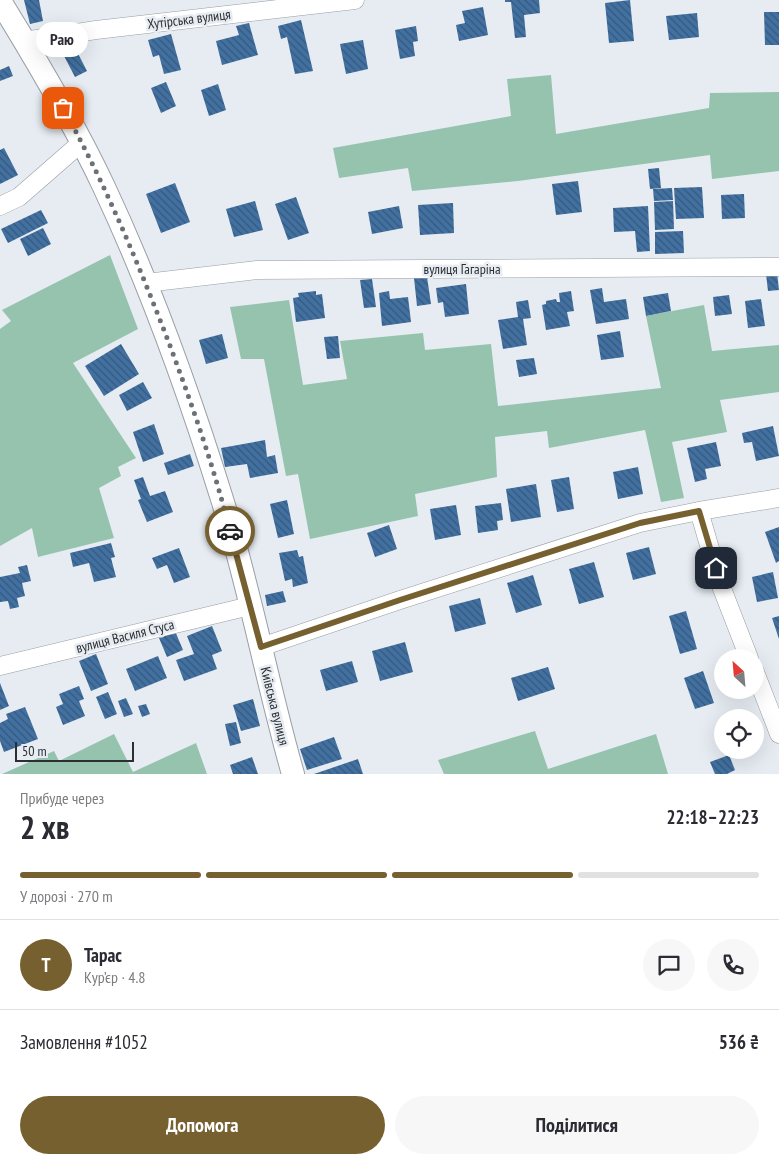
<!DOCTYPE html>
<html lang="uk">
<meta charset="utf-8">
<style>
:root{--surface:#fff;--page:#f7f7f7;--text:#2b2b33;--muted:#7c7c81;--line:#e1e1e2;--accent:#776030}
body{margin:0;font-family:"PT Sans Narrow",sans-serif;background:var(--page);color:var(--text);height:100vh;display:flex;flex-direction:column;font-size:19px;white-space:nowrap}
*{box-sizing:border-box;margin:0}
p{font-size:16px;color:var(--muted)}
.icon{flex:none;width:28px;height:28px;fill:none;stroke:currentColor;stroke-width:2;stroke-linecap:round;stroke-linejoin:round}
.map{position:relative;height:774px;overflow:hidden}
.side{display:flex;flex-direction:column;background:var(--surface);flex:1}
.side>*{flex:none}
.needle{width:32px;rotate:334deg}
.buttons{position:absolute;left:714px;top:649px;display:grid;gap:10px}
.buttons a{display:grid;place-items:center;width:50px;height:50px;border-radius:50%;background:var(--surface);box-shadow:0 5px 20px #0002;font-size:25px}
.scale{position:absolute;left:15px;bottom:12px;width:119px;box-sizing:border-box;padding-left:5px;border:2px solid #2c2f31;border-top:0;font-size:14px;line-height:18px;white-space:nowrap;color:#2c2f31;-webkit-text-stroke:4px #e6ecf2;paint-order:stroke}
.pin{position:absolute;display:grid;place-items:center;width:42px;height:42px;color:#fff;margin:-21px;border-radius:10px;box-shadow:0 2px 8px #0006}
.courier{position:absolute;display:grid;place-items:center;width:50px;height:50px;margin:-25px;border:4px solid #776030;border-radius:50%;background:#fff;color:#222;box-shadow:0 1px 6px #0007}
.bubble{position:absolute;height:35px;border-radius:18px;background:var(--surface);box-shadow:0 5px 20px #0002;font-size:16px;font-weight:700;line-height:35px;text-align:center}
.headline em{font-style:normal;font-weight:700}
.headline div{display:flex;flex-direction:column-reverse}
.headline{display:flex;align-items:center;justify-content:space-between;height:85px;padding:0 20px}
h1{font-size:32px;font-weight:700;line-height:38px}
.bar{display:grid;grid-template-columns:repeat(4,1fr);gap:8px 5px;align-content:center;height:60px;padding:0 20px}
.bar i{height:6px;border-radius:4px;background:var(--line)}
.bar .on{background:var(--accent)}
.bar p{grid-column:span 4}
.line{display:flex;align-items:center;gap:12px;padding:0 20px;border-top:1px solid var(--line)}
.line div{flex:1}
.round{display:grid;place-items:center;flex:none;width:52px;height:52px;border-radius:26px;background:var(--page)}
.button{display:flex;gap:10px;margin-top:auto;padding:10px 20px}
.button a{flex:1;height:58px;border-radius:30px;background:var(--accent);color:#fff;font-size:20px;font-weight:700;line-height:58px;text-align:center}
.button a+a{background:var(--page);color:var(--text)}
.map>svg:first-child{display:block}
</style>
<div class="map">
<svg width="779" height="774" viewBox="0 0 779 774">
<defs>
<pattern id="building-back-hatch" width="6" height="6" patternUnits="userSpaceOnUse" patternTransform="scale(1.25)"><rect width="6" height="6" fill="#4271a1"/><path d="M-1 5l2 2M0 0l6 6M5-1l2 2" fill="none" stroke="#35587c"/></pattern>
</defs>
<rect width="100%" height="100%" fill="#e6ecf2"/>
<path fill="#95c3ae" d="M 551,75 L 556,134 L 709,108 L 710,93 L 779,92 L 779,171 L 712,179 L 710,155 L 518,181 L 412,191 L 408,168 L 339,178 L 333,148 L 511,116 L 507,79 Z
M 110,255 L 138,329 L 73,363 L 136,458 L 118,467 L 121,476 L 99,488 L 114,538 L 38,557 L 32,528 L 0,546 L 0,329 L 11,321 L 2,310 Z
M 289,300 L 303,385 L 347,379 L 340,341 L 423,333 L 425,350 L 491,344 L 498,406 L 661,388 L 646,316 L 704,305 L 712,351 L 779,345 L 779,392 L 720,400 L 727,432 L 672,442 L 684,498 L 661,502 L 645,430 L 549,448 L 547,431 L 495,437 L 497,477 L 415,494 L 418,516 L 310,539 L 298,474 L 286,476 L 264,359 L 241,359 L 230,307 Z
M 535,731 L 548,769 L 656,734 L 668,774 L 444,774 L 438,760 Z
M 114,734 L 133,772 L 196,743 L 207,774 L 2,774 L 54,751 L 59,761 Z"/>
<path fill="url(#building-back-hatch)" d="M 24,0 L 39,0 L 43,21 L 30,24 Z
M 505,0 L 539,0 L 540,13 L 524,15 L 526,37 L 515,38 L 511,2 L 505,2 Z
M 630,0 L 634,41 L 609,43 L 605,3 Z
M 483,7 L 488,35 L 459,41 L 456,25 L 465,23 L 462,11 Z
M 764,12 L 779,12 L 779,45 L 765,45 Z
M 697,13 L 699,37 L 669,40 L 666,16 Z
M 301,20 L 313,71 L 295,74 L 287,37 L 281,39 L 278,26 Z
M 249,23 L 258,55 L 222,65 L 216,41 L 239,35 L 236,26 Z
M 416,26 L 418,41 L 413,42 L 415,56 L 400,59 L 395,30 Z
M 171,34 L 181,70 L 164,74 L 159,55 L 153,57 L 148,40 Z
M 363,40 L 368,69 L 346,74 L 340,44 Z
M 74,46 L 87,71 L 75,77 L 62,52 Z
M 9,66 L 13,76 L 0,81 L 0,70 Z
M 166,82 L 176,106 L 161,113 L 151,88 Z
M 218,84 L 226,110 L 209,116 L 201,90 Z
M 4,148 L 18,175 L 0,184 L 0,150 Z
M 659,168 L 661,188 L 650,189 L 648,169 Z
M 578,181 L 582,212 L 556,215 L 552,184 Z
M 175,183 L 190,222 L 161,233 L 146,194 Z
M 702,187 L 704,218 L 676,219 L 674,188 Z
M 672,188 L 673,200 L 654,201 L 653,189 Z
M 744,194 L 745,218 L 722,219 L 721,195 Z
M 296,197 L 309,233 L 288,240 L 275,204 Z
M 255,201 L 263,230 L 234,237 L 226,209 Z
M 673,201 L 674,229 L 655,230 L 654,202 Z
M 453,203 L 454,233 L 420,235 L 418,205 Z
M 399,206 L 403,228 L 372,234 L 368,212 Z
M 648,206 L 650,251 L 637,252 L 635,231 L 614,232 L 613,208 Z
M 41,210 L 48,223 L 8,243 L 1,229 Z
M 43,228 L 51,244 L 28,256 L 20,239 Z
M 683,231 L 684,253 L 655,254 L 655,232 Z
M 777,273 L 779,290 L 768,291 L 766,274 Z
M 427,277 L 431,304 L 417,306 L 414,278 Z
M 372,279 L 376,307 L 364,308 L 360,280 Z
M 466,284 L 469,314 L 445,317 L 443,302 L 438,303 L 436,288 Z
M 602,288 L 604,302 L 626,299 L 629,319 L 596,324 L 590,290 Z
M 316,291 L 316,295 L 322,294 L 325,318 L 296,322 L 293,298 L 299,297 L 298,293 Z
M 389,291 L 390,299 L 408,297 L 411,322 L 382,326 L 379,293 Z
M 571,291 L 574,311 L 567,312 L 570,326 L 546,330 L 542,305 L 546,304 L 546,301 L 556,299 L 557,302 L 560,302 L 559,293 Z
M 668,293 L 671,311 L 646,316 L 643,297 Z
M 729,295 L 732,314 L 715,316 L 713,297 Z
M 761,299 L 765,326 L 748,328 L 745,301 Z
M 528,300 L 531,318 L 523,319 L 527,345 L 503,349 L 498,320 L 518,317 L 516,302 Z
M 620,331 L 624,357 L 601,360 L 597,335 Z
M 222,334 L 228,358 L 206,364 L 199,340 Z
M 338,336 L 340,358 L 327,359 L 324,337 Z
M 121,344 L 139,374 L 104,396 L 85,366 Z
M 534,358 L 537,374 L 519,377 L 516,360 Z
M 143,382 L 152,398 L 127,411 L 119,395 Z
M 154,424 L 164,454 L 143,462 L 133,432 Z
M 773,426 L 779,456 L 756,461 L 752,442 L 744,443 L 742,433 Z
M 265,440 L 267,457 L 275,455 L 278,473 L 250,478 L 247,464 L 225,467 L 221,448 Z
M 716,442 L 721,466 L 705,469 L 707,479 L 695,482 L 687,448 Z
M 190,454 L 194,466 L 168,475 L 164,463 Z
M 638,467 L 643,494 L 618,499 L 613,472 Z
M 143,477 L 150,496 L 165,491 L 173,512 L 147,522 L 138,500 L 141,499 L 134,480 Z
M 569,477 L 574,509 L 557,512 L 551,480 Z
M 536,484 L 541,517 L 511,522 L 506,489 Z
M 287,500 L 294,534 L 278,538 L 270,504 Z
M 501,503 L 503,520 L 497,521 L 498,530 L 478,533 L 475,506 Z
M 456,505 L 461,535 L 435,540 L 430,509 Z
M 389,525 L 397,549 L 375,557 L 367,533 Z
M 779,527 L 779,561 L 776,563 L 765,532 Z
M 111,543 L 115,557 L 111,558 L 116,577 L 94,582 L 89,563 L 73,567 L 70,553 Z
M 649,547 L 656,574 L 633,580 L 626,553 Z
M 179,548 L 190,577 L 174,583 L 167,565 L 157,569 L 152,558 Z
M 297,550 L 299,557 L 303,556 L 308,583 L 293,587 L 292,579 L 285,581 L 279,553 Z
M 594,562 L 604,597 L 579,604 L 569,569 Z
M 27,565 L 31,581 L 22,583 L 25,596 L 17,598 L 19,607 L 10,609 L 8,601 L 0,602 L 0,577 L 20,573 L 18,567 Z
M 773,572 L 778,598 L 757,602 L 752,577 Z
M 533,575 L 542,605 L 516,613 L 507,583 Z
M 283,591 L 286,602 L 267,606 L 265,595 Z
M 480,598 L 486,624 L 455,632 L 449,606 Z
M 686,611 L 697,649 L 680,654 L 669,616 Z
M 779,616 L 779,639 L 772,618 Z
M 212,626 L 222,651 L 212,655 L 217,669 L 184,681 L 176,660 L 194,654 L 187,636 Z
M 175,631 L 183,650 L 167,657 L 159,638 Z
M 405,642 L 413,672 L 380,681 L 372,651 Z
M 96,654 L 108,684 L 91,691 L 79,661 Z
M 158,656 L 167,678 L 135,691 L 126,669 Z
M 352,661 L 358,682 L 326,691 L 320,670 Z
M 548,667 L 555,689 L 518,701 L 511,678 Z
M 703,671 L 714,703 L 695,709 L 684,678 Z
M 0,683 L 9,706 L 0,710 Z
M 79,686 L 84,699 L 79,701 L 85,716 L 63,725 L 56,707 L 63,704 L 59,694 Z
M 108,692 L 117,714 L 105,719 L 96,697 Z
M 126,698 L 133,714 L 124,717 L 118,701 Z
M 253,699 L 260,726 L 241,731 L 233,705 Z
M 146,704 L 150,714 L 142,717 L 138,706 Z
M 25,707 L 38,739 L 4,752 L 0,741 L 0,723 L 8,719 L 6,714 Z
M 236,722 L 241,743 L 230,746 L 225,724 Z
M 334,737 L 342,759 L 307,770 L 300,749 Z
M 729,755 L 735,770 L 727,774 L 715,774 L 710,762 Z
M 252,757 L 258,774 L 233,774 L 230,765 Z
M 358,759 L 363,774 L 314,774 Z"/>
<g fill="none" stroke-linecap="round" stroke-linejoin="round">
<g stroke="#989ea4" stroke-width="19">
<path id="minor" d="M 24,41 L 96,30 L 355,0
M 0,206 L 19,197 L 82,142
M 146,283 L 257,270 L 779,267
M 699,511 L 721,586 L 749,658
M 261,647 L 400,600 L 640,523 L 699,511 L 779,498
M 0,666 L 250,606
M 755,672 L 779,734"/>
</g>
<g stroke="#989ea4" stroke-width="24">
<path id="tertiary" d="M 0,1 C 37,61 74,123 104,187 C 151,287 189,393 222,499 C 250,589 267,683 293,774"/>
</g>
<use href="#minor" stroke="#fff" stroke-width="18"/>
<use href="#tertiary" stroke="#fff" stroke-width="22"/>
</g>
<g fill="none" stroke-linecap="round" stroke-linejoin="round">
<path stroke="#6d7175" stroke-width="5" stroke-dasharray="0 9" d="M 63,108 C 105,183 138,263 169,343 C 192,405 214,467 230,531"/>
<path stroke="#776030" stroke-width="6" d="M 230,531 L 261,647 L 400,600 L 640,523 L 699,511 L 716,568"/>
</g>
<g text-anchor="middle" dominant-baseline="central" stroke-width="5" stroke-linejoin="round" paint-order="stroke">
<g font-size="14" fill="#2c2f31" stroke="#e6ecf2">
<text transform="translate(189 19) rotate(-7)">Хутірська вулиця</text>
<text x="462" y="269">вулиця Гагаріна</text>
<text transform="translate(125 636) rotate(-14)">вулиця Василя Стуса</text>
<text transform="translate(275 706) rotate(76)">Київська вулиця</text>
</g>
</g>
</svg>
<div class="buttons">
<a><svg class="needle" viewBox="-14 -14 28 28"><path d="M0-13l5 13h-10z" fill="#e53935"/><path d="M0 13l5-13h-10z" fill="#7c7c81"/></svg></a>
<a><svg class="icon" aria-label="locate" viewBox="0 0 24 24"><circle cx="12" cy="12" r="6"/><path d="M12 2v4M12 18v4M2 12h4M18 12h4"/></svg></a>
</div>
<div class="scale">50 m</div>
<div class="pin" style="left:63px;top:108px;background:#ea580c"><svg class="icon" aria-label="bag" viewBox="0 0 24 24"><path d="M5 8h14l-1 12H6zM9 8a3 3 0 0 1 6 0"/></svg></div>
<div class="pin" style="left:716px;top:568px;background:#1f2937"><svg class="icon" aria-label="home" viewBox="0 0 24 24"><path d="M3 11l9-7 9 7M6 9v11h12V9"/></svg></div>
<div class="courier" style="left:230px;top:531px"><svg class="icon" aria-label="car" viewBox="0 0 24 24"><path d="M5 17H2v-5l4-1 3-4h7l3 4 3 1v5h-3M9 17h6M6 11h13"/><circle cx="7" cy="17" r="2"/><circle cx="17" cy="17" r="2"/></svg></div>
<div class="bubble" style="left:36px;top:22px;width:52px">Раю</div>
</div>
<section class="side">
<div class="headline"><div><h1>2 хв</h1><p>Прибуде через</p></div><em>22:18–22:23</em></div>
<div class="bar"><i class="on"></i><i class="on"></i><i class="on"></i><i></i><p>У дорозі · 270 m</p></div>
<div class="line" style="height:90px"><b class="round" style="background:var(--accent);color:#fff">Т</b><div><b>Тарас</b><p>Кур’єр · 4.8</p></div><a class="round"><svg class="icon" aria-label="chat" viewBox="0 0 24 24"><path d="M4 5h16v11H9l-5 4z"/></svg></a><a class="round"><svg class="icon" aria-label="phone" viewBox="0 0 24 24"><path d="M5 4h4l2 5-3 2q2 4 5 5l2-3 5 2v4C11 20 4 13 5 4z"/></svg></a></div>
<div class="line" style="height:65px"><div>Замовлення #1052</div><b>536 ₴</b></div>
<div class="button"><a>Допомога</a><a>Поділитися</a></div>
</section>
